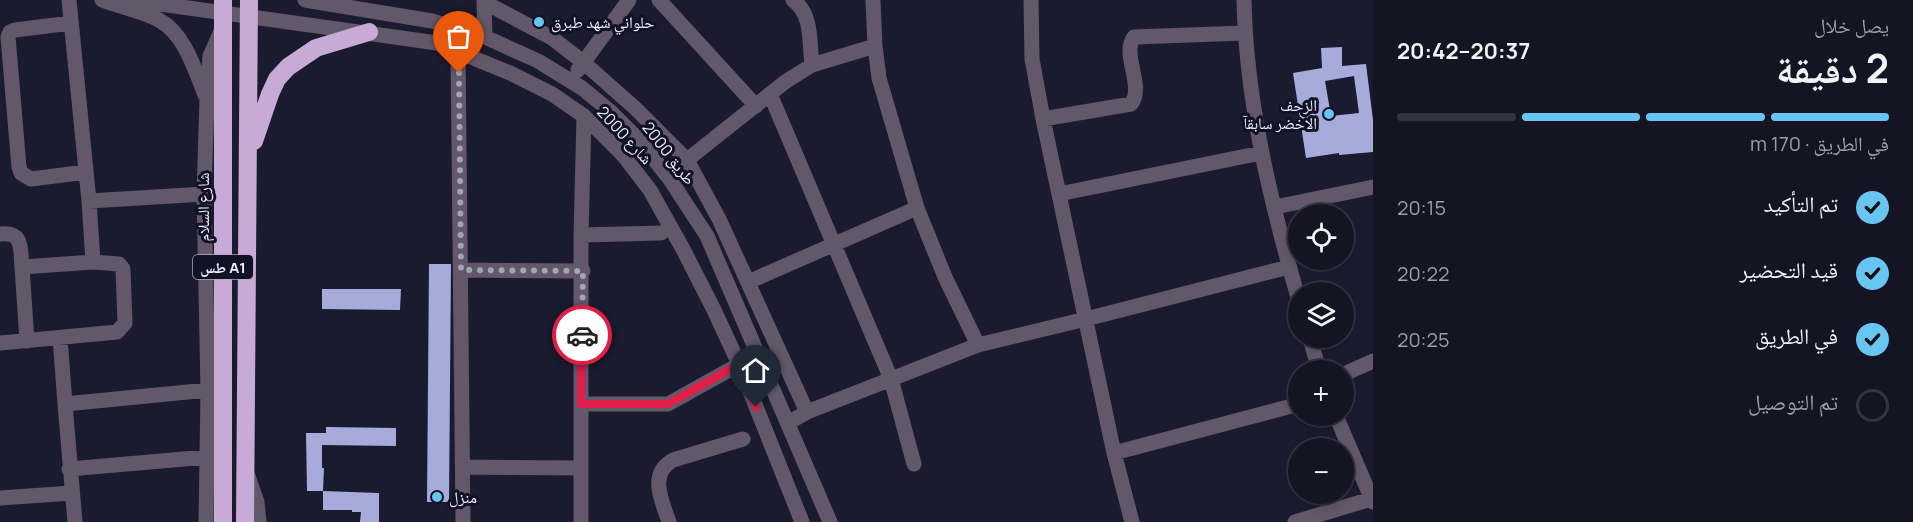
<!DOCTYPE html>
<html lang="ar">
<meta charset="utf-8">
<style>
:root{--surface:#141423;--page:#212130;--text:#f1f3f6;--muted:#9d9ea6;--line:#333341;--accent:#68c4f0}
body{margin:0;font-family:Manrope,"Noto Naskh Arabic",sans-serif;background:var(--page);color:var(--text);direction:rtl;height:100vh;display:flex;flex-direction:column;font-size:22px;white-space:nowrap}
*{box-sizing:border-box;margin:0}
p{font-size:20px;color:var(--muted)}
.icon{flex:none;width:33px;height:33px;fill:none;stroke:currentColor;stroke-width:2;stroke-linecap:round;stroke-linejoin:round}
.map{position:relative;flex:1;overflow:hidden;direction:ltr}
.side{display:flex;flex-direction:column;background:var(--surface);width:540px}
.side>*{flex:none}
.tools{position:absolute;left:1288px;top:204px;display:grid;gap:12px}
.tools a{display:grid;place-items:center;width:66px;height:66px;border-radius:50%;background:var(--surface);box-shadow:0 3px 9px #0003,0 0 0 2px var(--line);font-size:30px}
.pin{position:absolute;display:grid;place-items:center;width:51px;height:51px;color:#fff;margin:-62px -26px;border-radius:50% 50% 50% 0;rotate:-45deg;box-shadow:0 0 6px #0007}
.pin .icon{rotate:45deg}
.courier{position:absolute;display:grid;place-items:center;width:60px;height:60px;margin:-30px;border:4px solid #e11d48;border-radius:50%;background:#fff;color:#222;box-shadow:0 2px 8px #0007}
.headline em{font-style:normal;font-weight:700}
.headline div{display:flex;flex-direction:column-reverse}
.headline{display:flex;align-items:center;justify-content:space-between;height:102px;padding:0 24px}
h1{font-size:39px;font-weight:700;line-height:45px}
.bar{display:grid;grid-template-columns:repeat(4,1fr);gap:9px 6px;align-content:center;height:72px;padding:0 24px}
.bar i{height:8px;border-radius:4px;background:var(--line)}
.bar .current{background:var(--accent)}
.bar p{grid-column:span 4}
ol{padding:0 24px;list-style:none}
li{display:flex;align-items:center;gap:18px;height:66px}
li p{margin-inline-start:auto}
li .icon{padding:6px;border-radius:50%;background:var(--accent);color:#111;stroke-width:4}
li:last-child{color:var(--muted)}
li i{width:33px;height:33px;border:3px solid var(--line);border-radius:50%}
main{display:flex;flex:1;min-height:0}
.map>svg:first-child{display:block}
</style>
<main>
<section class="side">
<div class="headline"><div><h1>2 دقيقة</h1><p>يصل خلال</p></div><em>20:37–20:42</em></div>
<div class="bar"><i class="current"></i><i class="current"></i><i class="current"></i><i></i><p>في الطريق · 170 m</p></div>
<ol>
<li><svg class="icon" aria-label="check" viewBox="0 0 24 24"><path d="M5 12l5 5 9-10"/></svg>تم التأكيد<p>20:15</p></li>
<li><svg class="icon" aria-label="check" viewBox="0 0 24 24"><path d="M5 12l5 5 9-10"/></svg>قيد التحضير<p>20:22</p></li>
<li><svg class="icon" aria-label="check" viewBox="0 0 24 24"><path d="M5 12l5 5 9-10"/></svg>في الطريق<p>20:25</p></li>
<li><i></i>تم التوصيل</li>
</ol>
</section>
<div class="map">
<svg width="1373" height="522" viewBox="0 0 1373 522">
<rect width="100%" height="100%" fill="#1a1b2f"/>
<path fill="#a7abdb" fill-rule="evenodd" d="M 1342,47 L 1342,66 L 1366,64 L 1373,120 L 1373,152 L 1339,155 L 1339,153 L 1306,158 L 1293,73 L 1322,68 L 1321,48 ZM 1354,76 L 1359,113 L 1331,116 L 1325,81 Z
M 429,264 L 451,264 L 449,502 L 427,502 Z
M 322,289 L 401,289 L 400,310 L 322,309 Z
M 326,427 L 396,428 L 396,446 L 322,445 L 322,468 L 324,468 L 323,491 L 307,491 L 306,433 L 326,433 Z
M 323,491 L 379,493 L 379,522 L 360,522 L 361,512 L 352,512 L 352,510 L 323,510 Z"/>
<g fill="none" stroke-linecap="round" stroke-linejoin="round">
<path stroke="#635869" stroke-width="15" d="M 69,0 L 89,201 L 204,194
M 102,0 C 120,7 142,11 159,20 C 185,34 195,70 205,95
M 132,0 L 437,43 L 510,73 L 552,94 L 584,116 L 623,155 L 650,190 L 684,251 L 714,310 L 739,364 L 802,522
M 305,0 L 432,21 L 485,37 L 538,61 L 582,88 L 611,112 L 639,140 L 669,178 L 707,236 L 830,522
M 484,0 L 485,37
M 659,0 L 756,106
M 793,0 C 813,14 809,43 812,65
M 1031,0 L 1032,59 L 1043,119 L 1114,453 L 1132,522
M 1244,0 C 1246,102 1271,203 1299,301
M 484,2 L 552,38 L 583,62 L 635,108 L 687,160 L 719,219 L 807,412
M 71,23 L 15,30 L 10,32 L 8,37 L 19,167 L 21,173 L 31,179 L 86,172
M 875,46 L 879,78 L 917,208 L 945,277 L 978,345
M 458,51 L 463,522
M 578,70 L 629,0
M 770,94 L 891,379 L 914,464
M 1043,119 L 1131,104 C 1145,87 1121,54 1134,37 L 1244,33
M 669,178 L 687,160 L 785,82 L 812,65 L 875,46 L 873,0
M 1059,194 L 1261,153
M 1275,207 L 1373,187
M 0,234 C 24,231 20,249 22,267
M 581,235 L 661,233
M 461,270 L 583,271
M 748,282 L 917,208
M 60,338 L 65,404
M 1310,338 L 1319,370
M 27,341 L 22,267 L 93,262 L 89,201
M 0,343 L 117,332 L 125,323 L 123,269 L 119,264 L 93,262
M 1344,374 L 1373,361
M 581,404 L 668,404 L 747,360
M 1336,416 L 1373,502
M 788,423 L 807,412 L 978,345 L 1086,319 L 1289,267
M 1114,453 L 1299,404
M 463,467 L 581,468
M 69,469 L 207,457
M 248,476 L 257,502 L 259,522
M 0,498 L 72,493
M 75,522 L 65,404 L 208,390
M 206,522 L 208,390 L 204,194 L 207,99 L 210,56 L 222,29
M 581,522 L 581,235 L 584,116
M 669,522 C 662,501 648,474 673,460 L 743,439
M 1295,522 L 1371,499"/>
<path stroke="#c7aad6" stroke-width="18" d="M 254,141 L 270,94 L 277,79 L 288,67 L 316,48 L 369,32
M 223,522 L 223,0
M 245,522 L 249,0"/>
</g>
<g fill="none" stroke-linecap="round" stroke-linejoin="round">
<path stroke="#a3a5b5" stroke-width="6" stroke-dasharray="0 10.8" d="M 459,73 L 461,270 L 583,271 L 582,335"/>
<path stroke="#e11d48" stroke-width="8" d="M 582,335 L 581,404 L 668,404 L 739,364 L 756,407"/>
</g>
<g fill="#68c4f0" stroke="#111225" stroke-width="2">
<circle cx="539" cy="22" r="6"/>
<circle cx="1329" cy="114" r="6"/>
<circle cx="437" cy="497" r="6"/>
</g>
<g text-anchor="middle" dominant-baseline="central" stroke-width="6" stroke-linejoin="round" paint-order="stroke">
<rect fill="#111225" stroke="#abadbc" stroke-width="1.5" x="193" y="255" width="60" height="24" rx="4.5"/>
<g font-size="15" font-weight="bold" fill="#edeffd">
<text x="223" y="267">طس A1</text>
</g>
<g font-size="16" fill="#edeffd" stroke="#111225" text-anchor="start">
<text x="551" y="22">حلواني شهد طبرق</text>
<text x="1317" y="105" text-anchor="end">الزحف<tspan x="1317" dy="18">الاخضر سابقآ</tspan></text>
<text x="449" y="497">منزل</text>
</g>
<g font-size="16" fill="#edeffd" stroke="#111225">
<text transform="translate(625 135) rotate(47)">شارع 2000</text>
<text transform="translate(669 153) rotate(52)">طريق 2000</text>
<text transform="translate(203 207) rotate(-90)">شارع السلام</text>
</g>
</g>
</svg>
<div class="tools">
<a><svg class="icon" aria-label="locate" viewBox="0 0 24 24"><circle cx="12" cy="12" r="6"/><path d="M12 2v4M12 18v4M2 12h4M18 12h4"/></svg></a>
<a><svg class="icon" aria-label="layers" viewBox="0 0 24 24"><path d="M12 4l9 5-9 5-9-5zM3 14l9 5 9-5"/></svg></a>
<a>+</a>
<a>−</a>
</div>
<div class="pin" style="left:459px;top:73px;background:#ea580c"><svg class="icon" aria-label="bag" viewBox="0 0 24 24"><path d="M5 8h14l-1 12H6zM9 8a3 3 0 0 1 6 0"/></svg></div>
<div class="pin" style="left:756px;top:407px;background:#1f2937"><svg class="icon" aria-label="home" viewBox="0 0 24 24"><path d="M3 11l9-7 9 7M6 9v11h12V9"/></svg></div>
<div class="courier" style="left:582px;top:335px"><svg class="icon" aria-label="car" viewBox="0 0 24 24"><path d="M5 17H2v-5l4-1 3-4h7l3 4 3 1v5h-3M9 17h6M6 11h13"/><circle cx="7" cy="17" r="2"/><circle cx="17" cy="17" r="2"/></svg></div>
</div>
</main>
